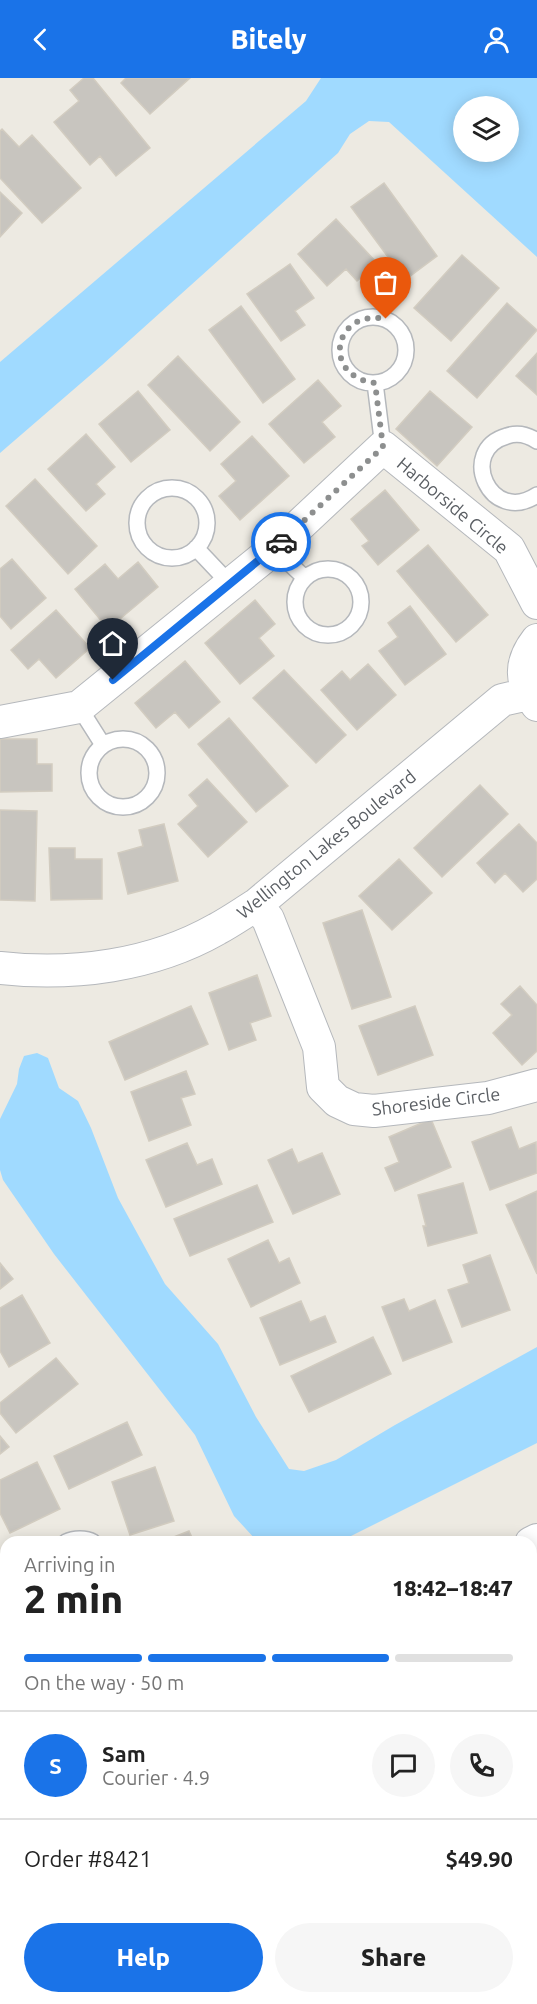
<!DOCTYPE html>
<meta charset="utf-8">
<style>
:root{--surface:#fff;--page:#f6f6f6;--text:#222;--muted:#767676;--line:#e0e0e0;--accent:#1a73e8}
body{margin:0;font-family:Ubuntu,sans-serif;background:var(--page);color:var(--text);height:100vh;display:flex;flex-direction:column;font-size:22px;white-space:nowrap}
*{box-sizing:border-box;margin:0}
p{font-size:20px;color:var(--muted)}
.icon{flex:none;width:33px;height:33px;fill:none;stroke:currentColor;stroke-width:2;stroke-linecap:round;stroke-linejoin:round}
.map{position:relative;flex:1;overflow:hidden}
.side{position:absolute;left:0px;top:1458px;width:537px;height:468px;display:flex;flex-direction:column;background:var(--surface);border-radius:18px 18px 0 0;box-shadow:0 3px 15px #0003}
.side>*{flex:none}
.buttons{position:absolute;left:453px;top:18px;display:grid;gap:12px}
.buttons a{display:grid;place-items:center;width:66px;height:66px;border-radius:50%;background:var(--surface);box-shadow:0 3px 15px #0003;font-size:30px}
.pin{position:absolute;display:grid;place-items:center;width:51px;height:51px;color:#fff;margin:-62px -26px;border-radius:50% 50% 50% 0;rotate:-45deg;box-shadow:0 0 6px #0007}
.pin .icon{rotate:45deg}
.courier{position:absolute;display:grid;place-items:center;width:60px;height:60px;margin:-30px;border:4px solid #1a73e8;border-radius:50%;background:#fff;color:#222;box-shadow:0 2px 8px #0007}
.overview em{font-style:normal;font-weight:800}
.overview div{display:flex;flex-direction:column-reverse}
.overview{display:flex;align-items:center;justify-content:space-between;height:102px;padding:0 24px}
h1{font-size:39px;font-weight:800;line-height:45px}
.bar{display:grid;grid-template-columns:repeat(4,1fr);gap:9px 6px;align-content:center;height:72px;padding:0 24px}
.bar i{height:8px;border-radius:4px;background:var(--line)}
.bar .selected{background:var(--accent)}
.bar p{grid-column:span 4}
.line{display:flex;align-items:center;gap:15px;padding:0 24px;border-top:2px solid var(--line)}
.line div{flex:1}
.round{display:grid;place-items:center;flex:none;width:63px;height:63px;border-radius:32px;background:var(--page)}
.cta{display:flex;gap:12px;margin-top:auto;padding:12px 24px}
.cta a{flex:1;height:69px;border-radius:36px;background:var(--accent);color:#fff;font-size:24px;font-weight:800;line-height:69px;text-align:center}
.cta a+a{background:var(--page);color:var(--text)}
header{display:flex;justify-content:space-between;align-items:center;height:78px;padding:0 24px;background:var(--accent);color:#fff;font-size:27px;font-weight:800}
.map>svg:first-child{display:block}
</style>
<header><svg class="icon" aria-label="back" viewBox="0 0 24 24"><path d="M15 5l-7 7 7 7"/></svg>Bitely<svg class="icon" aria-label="person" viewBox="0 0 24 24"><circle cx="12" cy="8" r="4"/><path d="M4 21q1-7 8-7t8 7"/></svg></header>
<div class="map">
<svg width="537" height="1926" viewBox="0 0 537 1926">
<rect width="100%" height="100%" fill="#edeae2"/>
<path fill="#c0e5be" d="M 531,1854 L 537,1865 L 537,1926 L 411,1926 L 408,1920 L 531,1920 Z"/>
<path fill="#a0daff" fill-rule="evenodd" d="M 321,0 L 537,0 L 537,179 L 389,44 L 369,43 L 350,56 L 338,75 L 102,287 L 0,375 L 0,284 L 306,23 ZM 464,28 L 508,28 L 508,74 L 464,74 Z
M 37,975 L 48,980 L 59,1010 L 78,1023 L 91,1050 L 118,1120 L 165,1206 L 218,1266 L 256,1339 L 289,1391 L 304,1393 L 336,1382 L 395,1347 L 537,1269 L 537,1365 L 339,1464 L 260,1464 L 257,1463 L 234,1438 L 195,1357 L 54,1176 L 3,1102 L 0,1092 L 0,1041 L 17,1006 L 19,991 L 24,978 Z"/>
<path fill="#c8c5bf" stroke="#d2ccc0" stroke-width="1.5" d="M 84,0 L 93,0 L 150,70 L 116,98 L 100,78 L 90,87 L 54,44 L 79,23 L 70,12 Z
M 126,0 L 190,0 L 150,36 L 121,5 Z
M 2,51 L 19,69 L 32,57 L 81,110 L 42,145 L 0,100 L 0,53 Z
M 384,105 L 437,178 L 405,202 L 351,129 Z
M 0,114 L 22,135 L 0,159 Z
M 336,141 L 377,185 L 357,203 L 346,191 L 327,208 L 298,176 Z
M 462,177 L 499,210 L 451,263 L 414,230 Z
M 290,186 L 314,220 L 295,233 L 305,247 L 281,263 L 247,216 Z
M 507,225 L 537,252 L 477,320 L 447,293 Z
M 241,228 L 295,301 L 263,325 L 209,252 Z
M 537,275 L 537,317 L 516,298 Z
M 178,278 L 240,344 L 210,373 L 148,307 Z
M 318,302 L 341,328 L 322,344 L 335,359 L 304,385 L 269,346 Z
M 138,313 L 170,352 L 131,384 L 99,346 Z
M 430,313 L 472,349 L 437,388 L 396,351 Z
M 86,356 L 115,389 L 96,406 L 105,416 L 86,433 L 48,391 Z
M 252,358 L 289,398 L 240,442 L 219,418 L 236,403 L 221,386 Z
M 35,401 L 97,468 L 68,496 L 6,428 Z
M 385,412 L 419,452 L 378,487 L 362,468 L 369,463 L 351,441 Z
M 428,467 L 488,537 L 456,564 L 397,493 Z
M 12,481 L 46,520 L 11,551 L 0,538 L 0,491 Z
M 138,484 L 158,509 L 108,551 L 75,511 L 105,486 L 118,501 Z
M 255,522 L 275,546 L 259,560 L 274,578 L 240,606 L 205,565 Z
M 410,528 L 446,576 L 405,607 L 379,573 L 398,559 L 388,545 Z
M 56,532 L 90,570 L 56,600 L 39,581 L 28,591 L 11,572 Z
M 185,583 L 220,624 L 189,650 L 175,634 L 156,650 L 135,625 Z
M 368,586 L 396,617 L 357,652 L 321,612 L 342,593 L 350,602 Z
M 284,592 L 346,657 L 316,685 L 253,620 Z
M 229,640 L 288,708 L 256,734 L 198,666 Z
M 0,661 L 37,661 L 37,686 L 52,686 L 52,713 L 0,714 Z
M 207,701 L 247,744 L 208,779 L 178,746 L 198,728 L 189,717 Z
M 480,707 L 508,736 L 442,799 L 414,770 Z
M 0,732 L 37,733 L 35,823 L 0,822 Z
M 164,746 L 178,803 L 128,816 L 118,775 L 143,768 L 139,752 Z
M 519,746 L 537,765 L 537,801 L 523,814 L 505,795 L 495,805 L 477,785 Z
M 49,770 L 75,770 L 75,781 L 102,781 L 102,821 L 51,822 Z
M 399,781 L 432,815 L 392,852 L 359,818 Z
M 362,832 L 391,919 L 352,931 L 323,845 Z
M 257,897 L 271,938 L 250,945 L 256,962 L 229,972 L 209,915 Z
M 520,908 L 537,927 L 537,973 L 522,987 L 493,955 L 512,937 L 501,926 Z
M 191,928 L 208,966 L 125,1002 L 109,964 Z
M 415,928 L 433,977 L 378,997 L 359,948 Z
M 186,993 L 195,1016 L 181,1020 L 191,1047 L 149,1063 L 131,1014 Z
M 431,1041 L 451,1089 L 395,1113 L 385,1090 L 399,1084 L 389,1059 Z
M 511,1049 L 519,1071 L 536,1064 L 537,1095 L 490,1112 L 472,1064 Z
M 187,1065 L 197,1087 L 212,1081 L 222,1106 L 166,1129 L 146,1082 Z
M 292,1071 L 298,1085 L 322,1075 L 340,1116 L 293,1136 L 268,1082 Z
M 463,1105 L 477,1155 L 428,1168 L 423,1148 L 426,1148 L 418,1117 Z
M 257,1107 L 273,1144 L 190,1178 L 174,1141 Z
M 537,1113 L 537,1196 L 506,1127 Z
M 268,1162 L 279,1185 L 289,1180 L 300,1205 L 251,1229 L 228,1181 Z
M 490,1177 L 510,1232 L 462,1249 L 448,1212 L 469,1205 L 463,1187 Z
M 0,1185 L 13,1201 L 0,1211 Z
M 22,1217 L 50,1265 L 9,1289 L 0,1273 L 0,1230 Z
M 404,1221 L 409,1233 L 435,1222 L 452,1264 L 403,1283 L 382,1229 Z
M 301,1223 L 310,1244 L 325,1238 L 336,1264 L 280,1287 L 260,1240 Z
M 373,1259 L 391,1296 L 309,1334 L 291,1298 Z
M 56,1280 L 78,1306 L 16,1355 L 0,1335 L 0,1325 Z
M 127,1344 L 142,1377 L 69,1411 L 54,1378 Z
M 0,1358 L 9,1369 L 0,1376 Z
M 37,1384 L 60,1431 L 10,1455 L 0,1435 L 0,1402 Z
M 155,1389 L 174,1443 L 130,1457 L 112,1404 Z
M 189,1453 L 194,1464 L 161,1464 Z
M 534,1612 L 537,1619 L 537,1715 L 531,1718 L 531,1613 Z
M 0,1641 L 6,1654 L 6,1661 L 0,1664 Z
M 537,1734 L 537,1809 L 531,1797 L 531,1737 Z
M 158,1920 L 169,1920 L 171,1926 L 143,1926 Z"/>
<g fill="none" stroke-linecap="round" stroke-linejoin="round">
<g stroke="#b5b8bc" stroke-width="18">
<path id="service" d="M340 272a33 33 0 1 1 66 0a33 33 0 1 1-66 0Z
M 375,305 L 383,369
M 537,363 C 528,357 518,354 507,358 C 457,372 490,448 537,417
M137 445a35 35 0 1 1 70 0a35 35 0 1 1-70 0Z
M 196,470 L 230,506
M 274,471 L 305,500
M295 524a33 33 0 1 1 66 0a33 33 0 1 1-66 0Z
M 79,629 L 103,667
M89 695a34 34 0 1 1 68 0a34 34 0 1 1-68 0Z
M 66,1464 C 74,1460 86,1460 93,1464
M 0,1499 L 6,1496
M 0,1513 L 6,1527
M 0,1858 L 6,1861
M 37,1920 L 40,1926"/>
</g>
<g stroke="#b5b8bc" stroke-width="34">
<path id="minor" d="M 537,562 C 519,585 520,604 537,627
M 0,644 L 79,629 L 274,471 L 383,369 L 509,471 L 537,525
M 256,827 L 268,841 L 319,969 L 323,1009 L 337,1023 L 354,1031 L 374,1033 L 488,1020 L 537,1007
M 0,890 C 73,898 152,888 217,851 C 230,844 243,835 256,827 L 502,622 L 529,616
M 531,1465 L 537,1462
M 0,1744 L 6,1741"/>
</g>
<use href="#service" stroke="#fff" stroke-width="15"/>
<use href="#minor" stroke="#fff" stroke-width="32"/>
</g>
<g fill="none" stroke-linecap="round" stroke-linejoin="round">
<path stroke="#8d8f8f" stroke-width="6" stroke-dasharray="0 10.8" d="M 281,464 L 383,369 L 375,305 C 320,298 334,230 386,241"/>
<path stroke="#1a73e8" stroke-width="8" d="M 113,602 L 281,464"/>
</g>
<g text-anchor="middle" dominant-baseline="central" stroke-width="6" stroke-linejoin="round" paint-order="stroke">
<g font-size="18" fill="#5a5e63" stroke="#fff">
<text transform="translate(453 427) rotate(40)">Harborside Circle</text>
<text transform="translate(326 766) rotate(-39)">Wellington Lakes Boulevard</text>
<text transform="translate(436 1023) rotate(-7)">Shoreside Circle</text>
</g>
</g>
</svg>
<div class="buttons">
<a><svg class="icon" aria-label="layers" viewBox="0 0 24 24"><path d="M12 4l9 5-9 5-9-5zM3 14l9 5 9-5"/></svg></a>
</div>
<div class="pin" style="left:386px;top:241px;background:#ea580c"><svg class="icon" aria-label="bag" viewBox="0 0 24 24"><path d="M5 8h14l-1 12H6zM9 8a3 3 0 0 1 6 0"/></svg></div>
<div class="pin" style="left:113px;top:602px;background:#1f2937"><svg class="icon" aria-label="home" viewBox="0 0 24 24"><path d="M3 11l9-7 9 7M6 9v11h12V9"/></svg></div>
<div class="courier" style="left:281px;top:464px"><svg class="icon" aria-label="car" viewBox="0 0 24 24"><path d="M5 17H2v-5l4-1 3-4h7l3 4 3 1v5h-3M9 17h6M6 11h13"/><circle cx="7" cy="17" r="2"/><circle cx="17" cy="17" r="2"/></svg></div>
<section class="side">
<div class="overview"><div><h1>2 min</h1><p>Arriving in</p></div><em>18:42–18:47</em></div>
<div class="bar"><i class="selected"></i><i class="selected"></i><i class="selected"></i><i></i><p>On the way · 50 m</p></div>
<div class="line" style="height:108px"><b class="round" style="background:var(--accent);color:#fff">S</b><div><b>Sam</b><p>Courier · 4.9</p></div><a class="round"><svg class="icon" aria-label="chat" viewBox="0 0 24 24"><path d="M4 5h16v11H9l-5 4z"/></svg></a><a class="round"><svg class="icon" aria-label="phone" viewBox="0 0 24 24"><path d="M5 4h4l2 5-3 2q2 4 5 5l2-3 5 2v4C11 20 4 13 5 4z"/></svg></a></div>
<div class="line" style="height:78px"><div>Order #8421</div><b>$49.90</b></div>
<div class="cta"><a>Help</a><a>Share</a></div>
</section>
</div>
